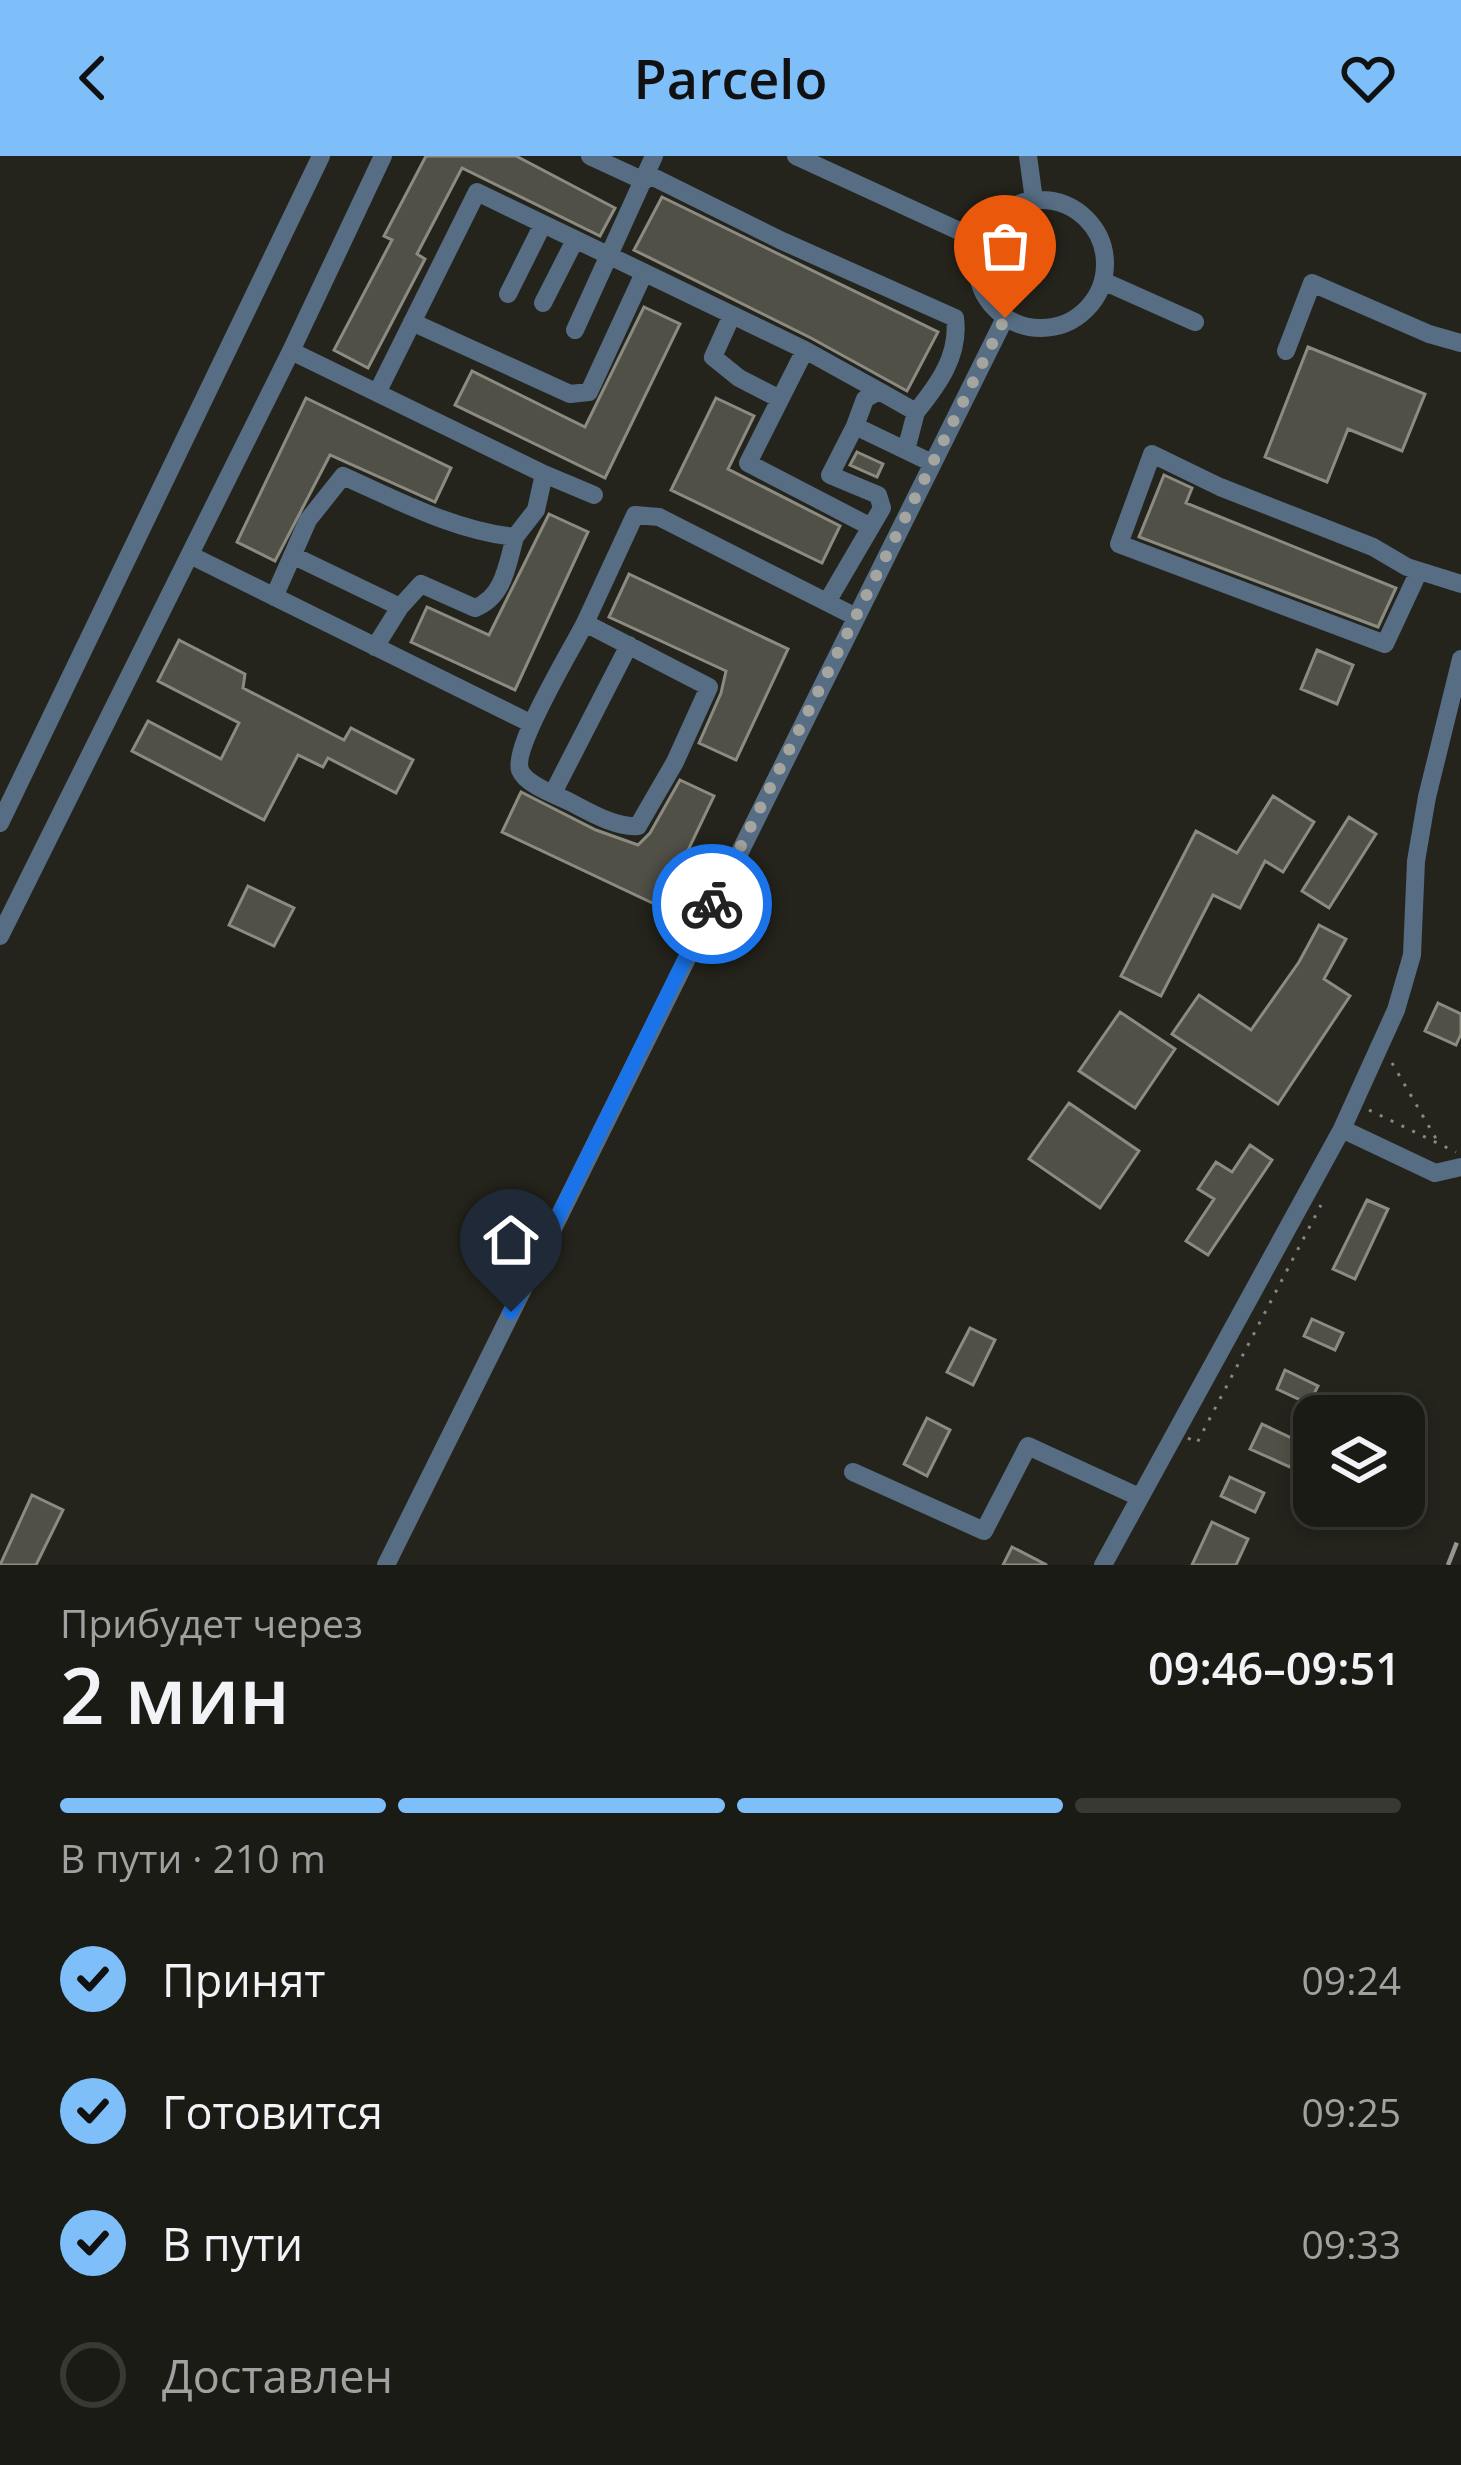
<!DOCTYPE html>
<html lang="ru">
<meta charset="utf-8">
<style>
:root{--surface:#1b1b15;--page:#24241e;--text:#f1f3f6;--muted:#a0a1a0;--line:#393934;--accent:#7ebef9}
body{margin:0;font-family:"Open Sans",sans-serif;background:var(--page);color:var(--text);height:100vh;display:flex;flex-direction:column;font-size:45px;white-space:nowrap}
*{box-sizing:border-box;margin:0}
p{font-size:39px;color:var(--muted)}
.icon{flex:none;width:66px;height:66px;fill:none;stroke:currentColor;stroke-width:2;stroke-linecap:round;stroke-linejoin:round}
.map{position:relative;height:1409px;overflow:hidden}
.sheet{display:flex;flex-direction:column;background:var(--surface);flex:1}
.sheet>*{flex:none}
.controls{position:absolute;left:1293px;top:1239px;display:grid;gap:24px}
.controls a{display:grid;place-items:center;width:132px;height:132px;border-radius:24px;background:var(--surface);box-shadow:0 6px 18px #0003,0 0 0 3px var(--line);font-size:60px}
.pin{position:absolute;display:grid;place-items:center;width:102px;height:102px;color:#fff;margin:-123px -51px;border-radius:50% 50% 50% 0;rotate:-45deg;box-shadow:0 0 12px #0007}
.pin .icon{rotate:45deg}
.courier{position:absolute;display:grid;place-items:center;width:120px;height:120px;margin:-60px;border:9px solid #1a73e8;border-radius:50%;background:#fff;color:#222;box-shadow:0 3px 15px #0007}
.summary em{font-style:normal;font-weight:600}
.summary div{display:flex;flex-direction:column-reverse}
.summary{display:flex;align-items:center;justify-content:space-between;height:204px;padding:0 60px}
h1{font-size:78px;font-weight:600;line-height:90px}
.bar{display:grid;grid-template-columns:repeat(4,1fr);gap:18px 12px;align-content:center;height:144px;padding:0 60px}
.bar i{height:15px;border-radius:9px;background:var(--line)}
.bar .selected{background:var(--accent)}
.bar p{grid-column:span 4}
ol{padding:0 60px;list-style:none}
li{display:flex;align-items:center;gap:36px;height:132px}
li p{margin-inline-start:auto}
li .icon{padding:12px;border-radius:50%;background:var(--accent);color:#111;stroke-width:4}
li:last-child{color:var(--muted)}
li i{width:66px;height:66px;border:6px solid var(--line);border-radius:50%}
header{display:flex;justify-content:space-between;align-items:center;height:156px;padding:0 60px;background:var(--accent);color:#111;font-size:54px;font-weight:600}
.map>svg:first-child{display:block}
</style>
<header><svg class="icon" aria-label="back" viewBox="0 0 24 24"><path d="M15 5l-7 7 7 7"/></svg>Parcelo<svg class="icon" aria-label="heart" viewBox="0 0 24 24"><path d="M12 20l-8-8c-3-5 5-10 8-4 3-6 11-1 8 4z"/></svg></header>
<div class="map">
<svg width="1461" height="1409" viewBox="0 0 1461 1409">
<rect width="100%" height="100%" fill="#24241c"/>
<path fill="#505047" stroke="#8b8b81" stroke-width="3" d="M 426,0 L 516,0 L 615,52 L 600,80 L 462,12 L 417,98 L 425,103 L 368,212 L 334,194 L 392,84 L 384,80 Z
M 662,41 L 938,176 L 907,235 L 811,182 L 634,94 Z
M 644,151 L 680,168 L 605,322 L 455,249 L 472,215 L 585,271 Z
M 1308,191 L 1425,238 L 1402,295 L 1348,273 L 1327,326 L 1265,301 Z
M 306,242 L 451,312 L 435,346 L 330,299 L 275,405 L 237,386 Z
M 716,242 L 754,260 L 728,313 L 840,370 L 822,407 L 671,334 Z
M 857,296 L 883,308 L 877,321 L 850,309 Z
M 1164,319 L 1192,332 L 1186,347 L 1396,432 L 1378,471 L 1139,381 Z
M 549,358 L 588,376 L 515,534 L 411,486 L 427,451 L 489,479 Z
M 629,418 L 788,493 L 736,604 L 699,587 L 721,537 L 726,515 L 609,461 Z
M 179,484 L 245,518 L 243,532 L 344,584 L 351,572 L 413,604 L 396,637 L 328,602 L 323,611 L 298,599 L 264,664 L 132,595 L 148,565 L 221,603 L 239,567 L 158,525 Z
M 1317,494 L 1353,509 L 1337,548 L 1301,533 Z
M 680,624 L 714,640 L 661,751 L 502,676 L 521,636 L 596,674 L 638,689 L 650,677 Z
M 1273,640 L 1314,666 L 1283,716 L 1265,705 L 1240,752 L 1213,739 L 1161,840 L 1121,820 L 1196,675 L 1237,697 Z
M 1349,661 L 1376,678 L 1329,752 L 1302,735 Z
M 248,730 L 294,752 L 274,790 L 229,769 Z
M 1319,769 L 1346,783 L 1324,823 L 1350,840 L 1278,948 L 1172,878 L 1199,839 L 1251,874 L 1299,806 Z
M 1438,847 L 1461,858 L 1461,878 L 1456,889 L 1425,875 Z
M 1120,856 L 1175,893 L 1135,952 L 1079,915 Z
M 1069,947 L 1139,995 L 1100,1052 L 1029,1003 Z
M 1250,989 L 1272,1004 L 1208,1099 L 1186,1085 L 1214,1043 L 1198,1033 L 1216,1006 L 1232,1016 Z
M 1367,1044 L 1388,1053 L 1355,1123 L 1333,1113 Z
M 1312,1163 L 1343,1177 L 1335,1194 L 1304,1180 Z
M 970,1172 L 995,1184 L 973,1229 L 947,1216 Z
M 1285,1214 L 1318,1230 L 1309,1248 L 1277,1233 Z
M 927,1262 L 950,1274 L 927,1320 L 904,1308 Z
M 1262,1268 L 1302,1287 L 1290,1311 L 1250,1293 Z
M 1230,1321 L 1264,1337 L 1255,1356 L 1221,1340 Z
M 32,1339 L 63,1354 L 36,1409 L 0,1409 Z
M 1212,1366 L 1248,1383 L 1236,1409 L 1192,1409 Z
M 1012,1391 L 1047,1409 L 1003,1409 Z"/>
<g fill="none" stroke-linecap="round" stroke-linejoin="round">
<path stroke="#878780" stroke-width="3" stroke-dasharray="3 9" stroke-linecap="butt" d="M 1392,907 L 1438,986
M 1369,954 L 1456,996
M 1188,1282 L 1197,1287 L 1321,1049"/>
<path stroke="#566d84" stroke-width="18" d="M 590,0 L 644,25
M 796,0 L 981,85
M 1028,0 L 1034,44
M 647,18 L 780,84 L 955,162 C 960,199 938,229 916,256
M977 108a64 64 0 1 1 128 0a64 64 0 1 1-128 0Z
M 1103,125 L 1195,166
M 508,138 L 543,68
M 543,147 L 575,84
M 732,159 L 713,201 L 739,222 L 780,243
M 412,166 L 570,238 L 589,236 L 644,117
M 575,174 L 654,0
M 805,194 L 748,307 L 871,371
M 1286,195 L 1312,127 L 1429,178 L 1461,187
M 377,237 L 477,36 L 805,194 L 879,235
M 855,270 L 865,243 L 879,235 L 916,256 L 906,294
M 544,318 L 594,339
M 190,399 L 532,568
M 294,400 L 400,451
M 1419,415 L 1385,488 L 1119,388 L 1152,298 L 1220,331 L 1373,391 L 1407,411 L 1461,428
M 274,441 L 308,364 L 343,320 C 397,344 455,375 515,381 L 536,354 L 544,318 L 291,195
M 827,446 L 882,352 L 878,339 L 830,319 L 855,270 L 930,306
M 585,467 L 709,531 L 675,606 L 638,670 C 615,672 588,655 568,645 C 555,639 525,628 520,614 C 512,591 572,493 585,467 Z
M 585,467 L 635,359 L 659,361 L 854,460
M 375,491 L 400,451 L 421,428 L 475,452 C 504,441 507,409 515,381
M 553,637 L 629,489
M 0,667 L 321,0
M 0,780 L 291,195 L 383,0
M 1342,973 L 1435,1017 L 1461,1011
M 853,1316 L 984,1375 L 1028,1290 L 1139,1341
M 386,1409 L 1005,162
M 1103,1409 L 1342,973 L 1396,854 L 1412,799 L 1416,705 L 1427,641 L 1461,503"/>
<path stroke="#969690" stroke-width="4.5" stroke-dasharray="24 12" stroke-linecap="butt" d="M 1448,1409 L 1461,1376"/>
</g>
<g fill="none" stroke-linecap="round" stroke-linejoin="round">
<path stroke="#a5a59f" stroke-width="12" stroke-dasharray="0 21.6" d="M 712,748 L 1005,162"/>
<path stroke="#1a73e8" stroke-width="15" d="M 511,1156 L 712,748"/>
</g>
</svg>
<div class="controls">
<a><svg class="icon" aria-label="layers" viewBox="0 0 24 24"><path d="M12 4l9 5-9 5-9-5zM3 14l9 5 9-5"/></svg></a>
</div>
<div class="pin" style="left:1005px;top:162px;background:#ea580c"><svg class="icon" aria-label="bag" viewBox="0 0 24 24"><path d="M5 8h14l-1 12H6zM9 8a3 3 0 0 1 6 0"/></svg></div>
<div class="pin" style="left:511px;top:1156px;background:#1f2937"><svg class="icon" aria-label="home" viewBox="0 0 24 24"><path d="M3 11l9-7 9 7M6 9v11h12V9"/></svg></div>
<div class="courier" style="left:712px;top:748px"><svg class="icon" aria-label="bike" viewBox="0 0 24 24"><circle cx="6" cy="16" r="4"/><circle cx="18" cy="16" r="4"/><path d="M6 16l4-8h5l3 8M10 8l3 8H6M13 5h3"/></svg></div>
</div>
<section class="sheet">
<div class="summary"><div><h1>2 мин</h1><p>Прибудет через</p></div><em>09:46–09:51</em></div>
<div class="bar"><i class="selected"></i><i class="selected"></i><i class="selected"></i><i></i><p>В пути · 210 m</p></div>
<ol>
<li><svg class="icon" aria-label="check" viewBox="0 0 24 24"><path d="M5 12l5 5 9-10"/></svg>Принят<p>09:24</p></li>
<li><svg class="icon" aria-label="check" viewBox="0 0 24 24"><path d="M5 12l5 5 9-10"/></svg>Готовится<p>09:25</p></li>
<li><svg class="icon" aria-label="check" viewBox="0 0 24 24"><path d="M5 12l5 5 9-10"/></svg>В пути<p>09:33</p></li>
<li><i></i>Доставлен</li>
</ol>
</section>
